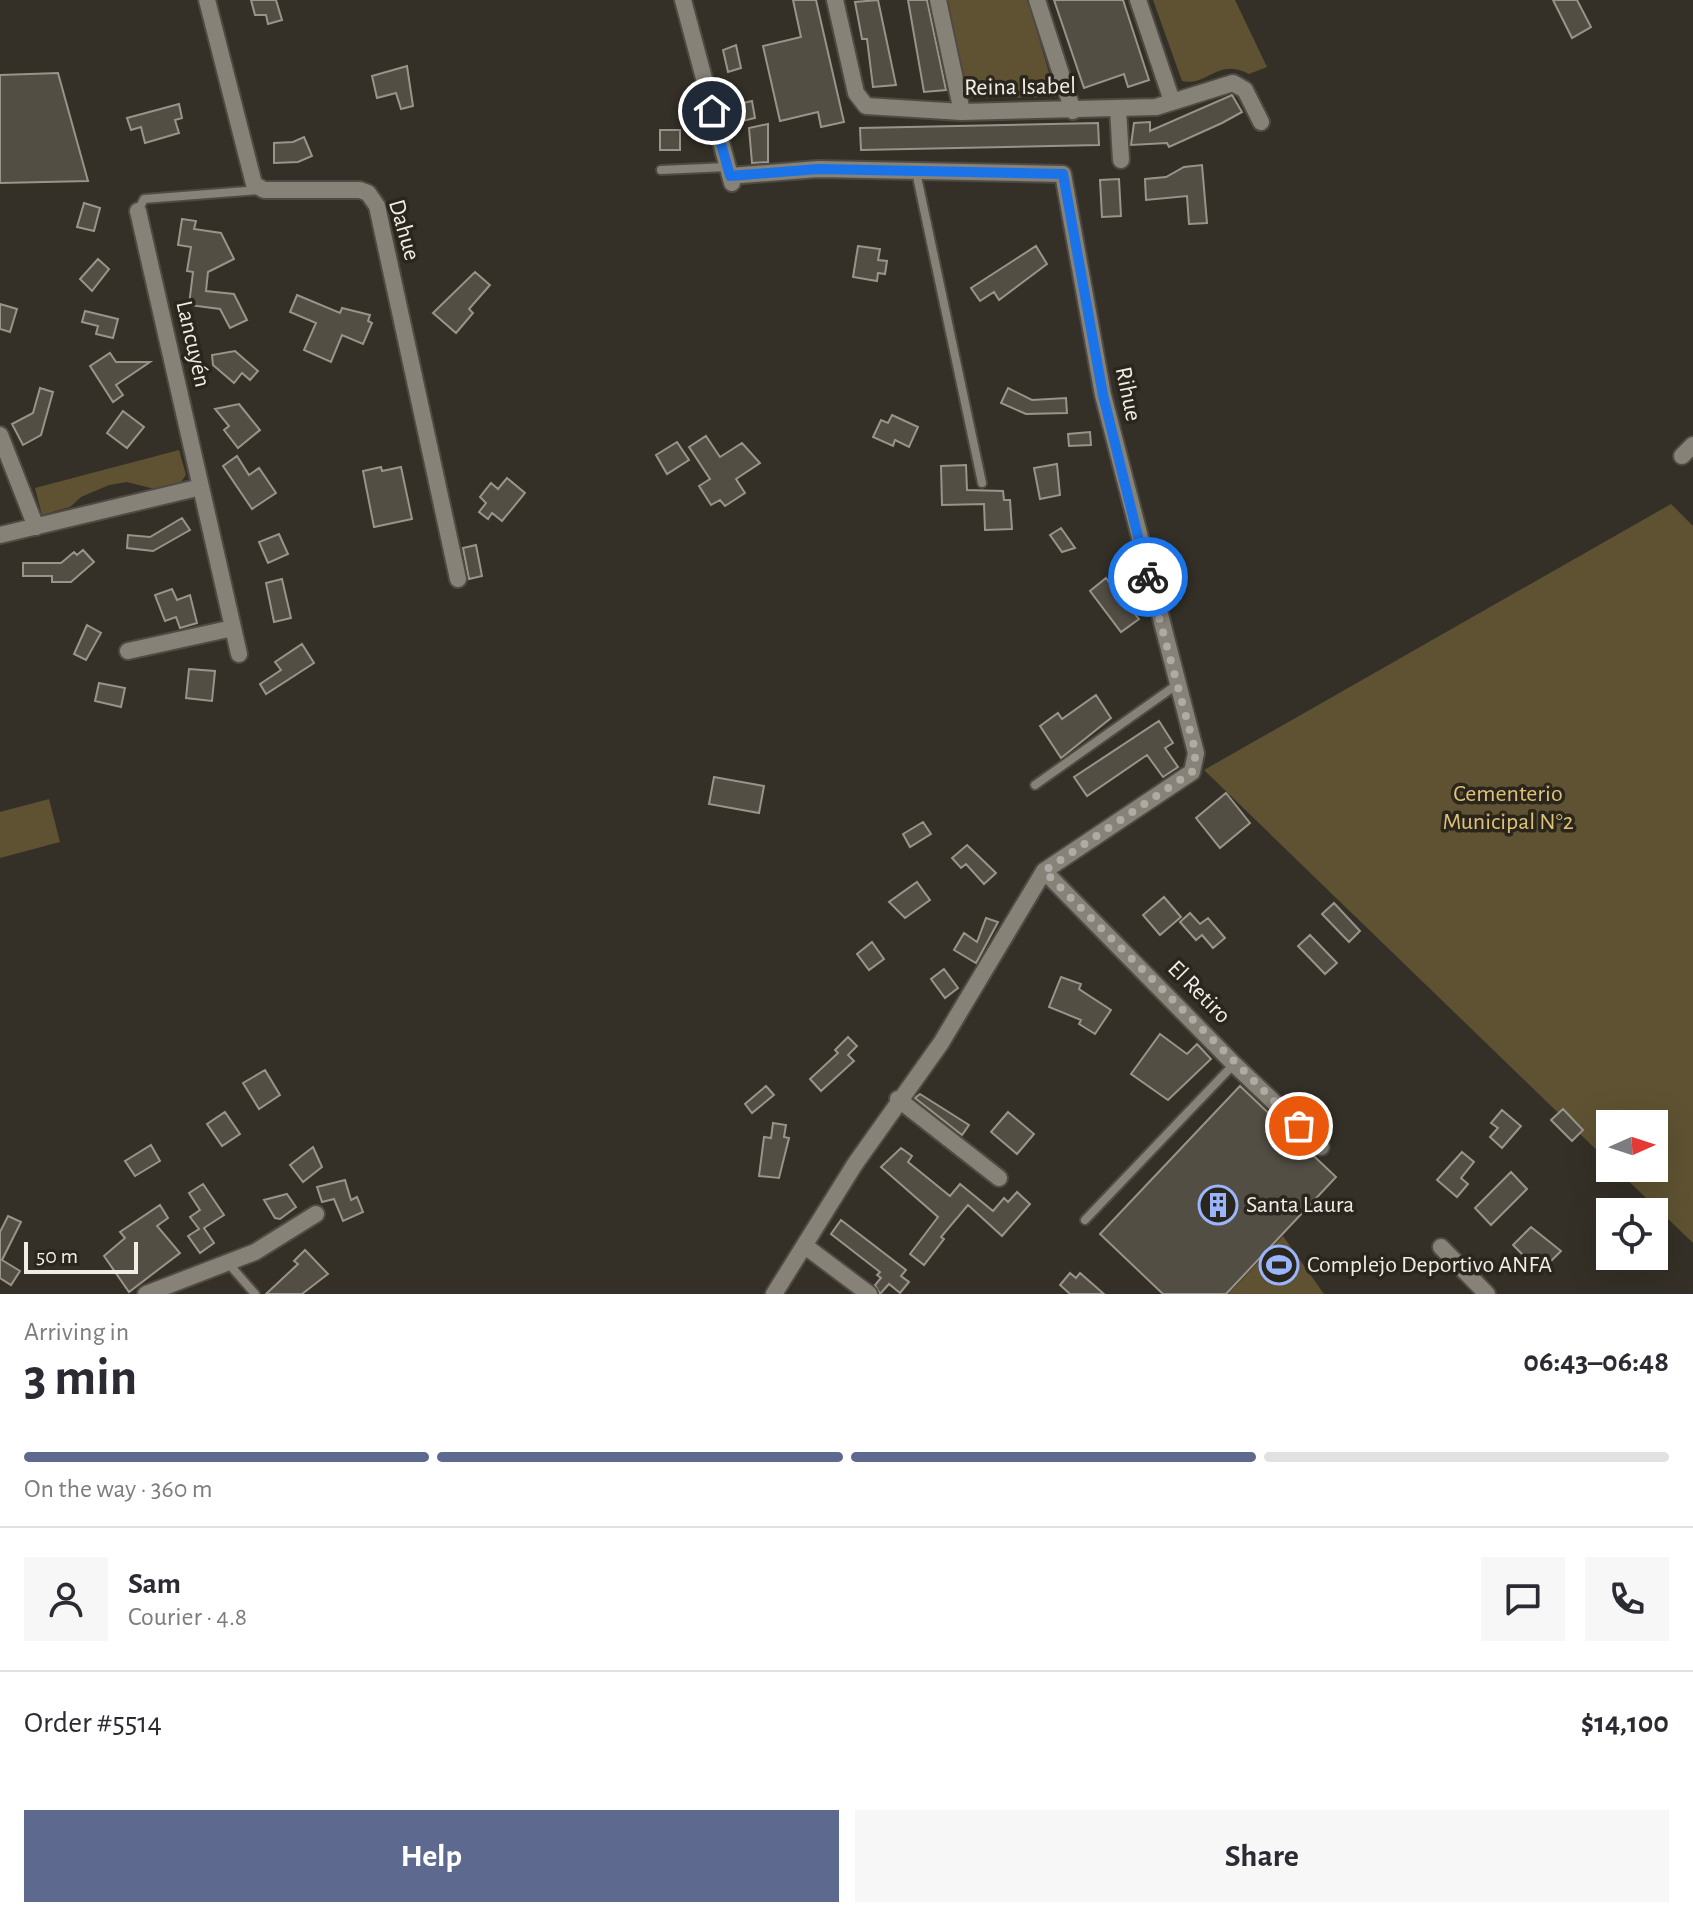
<!DOCTYPE html>
<meta charset="utf-8">
<style>
:root{--surface:#fff;--page:#f7f7f7;--text:#2b2b33;--muted:#7c7c81;--line:#e1e1e2;--accent:#5d698e}
body{margin:0;font-family:"Alegreya Sans",sans-serif;background:var(--page);color:var(--text);height:100vh;display:flex;flex-direction:column;font-size:30px;white-space:nowrap}
*{box-sizing:border-box;margin:0}
p{font-size:26px;color:var(--muted)}
.icon{flex:none;width:44px;height:44px;fill:none;stroke:currentColor;stroke-width:2;stroke-linecap:round;stroke-linejoin:round}
.map{position:relative;height:1294px;overflow:hidden}
.sheet{display:flex;flex-direction:column;background:var(--surface);flex:1}
.sheet>*{flex:none}
.needle{width:52px;rotate:87deg}
.controls{position:absolute;left:1596px;top:1110px;display:grid;gap:16px}
.controls a{display:grid;place-items:center;width:72px;height:72px;border-radius:0px;background:var(--surface);box-shadow:0 8px 32px #0002;font-size:40px}
.scale{position:absolute;left:24px;bottom:20px;width:114px;box-sizing:border-box;padding-left:8px;border:4px solid #f0ede7;border-top:0;font-size:22px;line-height:28px;white-space:nowrap;color:#f0ede7;-webkit-text-stroke:6px #2a261d;paint-order:stroke}
.pin{position:absolute;display:grid;place-items:center;width:68px;height:68px;color:#fff;margin:-34px;border:4px solid #fff;border-radius:50%;box-shadow:0 2px 8px #0007}
.courier{position:absolute;display:grid;place-items:center;width:80px;height:80px;margin:-40px;border:6px solid #1a73e8;border-radius:50%;background:#fff;color:#222;box-shadow:0 2px 10px #0007}
.overview em{font-style:normal;font-weight:600}
.overview div{display:flex;flex-direction:column-reverse}
.overview{display:flex;align-items:center;justify-content:space-between;height:136px;padding:0 24px}
h1{font-size:52px;font-weight:600;line-height:60px}
.bar{display:grid;grid-template-columns:repeat(4,1fr);gap:12px 8px;align-content:center;height:96px;padding:0 24px}
.bar i{height:10px;border-radius:6px;background:var(--line)}
.bar .selected{background:var(--accent)}
.bar p{grid-column:span 4}
.line{display:flex;align-items:center;gap:20px;padding:0 24px;border-top:2px solid var(--line)}
.line div{flex:1}
.round{display:grid;place-items:center;flex:none;width:84px;height:84px;border-radius:0px;background:var(--page)}
.cta{display:flex;gap:16px;margin-top:auto;padding:16px 24px}
.cta a{flex:1;height:92px;border-radius:0px;background:var(--accent);color:#fff;font-size:32px;font-weight:600;line-height:92px;text-align:center}
.cta a+a{background:var(--page);color:var(--text)}
.map>svg:first-child{display:block}
</style>
<div class="map">
<svg width="1693" height="1294" viewBox="0 0 1693 1294">
<rect width="100%" height="100%" fill="#343027"/>
<path fill="#5e5232" d="M 942,0 L 1028,0 L 1056,97 L 968,98 Z
M 1153,0 L 1235,0 L 1267,67 L 1249,74 C 1218,57 1207,87 1182,81 Z
M 179,450 L 186,475 L 181,482 L 155,489 L 127,482 L 109,485 L 81,497 L 70,507 L 42,515 L 35,488 Z
M 1671,504 L 1693,526 L 1693,1243 L 1615,1168 L 1654,1168 L 1654,1124 L 1610,1124 L 1610,1163 L 1204,770 Z
M 49,799 L 60,842 L 0,858 L 0,812 Z
M 1283,1236 L 1324,1294 L 1228,1294 Z"/>
<path fill="#524e44" stroke="#989489" stroke-width="2" d="M 251,0 L 276,0 L 282,20 L 268,24 L 266,15 L 255,15 Z
M 793,0 L 816,0 L 844,122 L 821,127 L 818,112 L 780,121 L 763,46 L 801,37 Z
M 878,0 L 896,85 L 873,87 L 867,39 L 862,39 L 855,2 Z
M 908,0 L 927,0 L 946,90 L 924,92 Z
M 1054,0 L 1123,0 L 1149,80 L 1128,87 L 1124,74 L 1084,88 Z
M 1553,0 L 1577,0 L 1591,27 L 1572,38 Z
M 736,45 L 741,68 L 728,72 L 723,50 Z
M 407,66 L 413,106 L 401,109 L 396,93 L 377,98 L 372,76 Z
M 58,73 L 88,181 L 0,183 L 0,75 Z
M 1232,95 L 1242,112 L 1222,123 L 1169,147 L 1167,143 L 1131,145 L 1134,123 L 1150,122 L 1150,131 Z
M 752,101 L 755,118 L 738,122 L 734,105 Z
M 179,104 L 182,118 L 175,120 L 179,133 L 145,143 L 141,127 L 131,130 L 127,118 Z
M 1098,123 L 1099,145 L 861,150 L 860,128 Z
M 768,124 L 768,162 L 752,163 L 749,128 Z
M 660,130 L 680,130 L 680,150 L 660,150 Z
M 304,137 L 312,156 L 298,162 L 274,163 L 274,143 L 293,142 Z
M 1202,165 L 1207,223 L 1189,224 L 1187,196 L 1146,200 L 1145,179 L 1166,177 L 1184,167 Z
M 1119,179 L 1121,216 L 1102,217 L 1100,180 Z
M 84,203 L 100,208 L 94,231 L 77,227 Z
M 182,219 L 196,221 L 194,229 L 221,233 L 234,259 L 208,272 L 206,291 L 234,294 L 247,320 L 230,328 L 220,309 L 189,305 L 193,272 L 187,271 L 191,247 L 178,245 Z
M 858,246 L 880,249 L 878,260 L 887,261 L 885,274 L 878,273 L 877,281 L 853,277 Z
M 1036,246 L 1047,264 L 999,300 L 994,292 L 980,301 L 971,288 Z
M 98,259 L 109,269 L 92,291 L 80,279 Z
M 475,272 L 490,285 L 469,309 L 473,313 L 456,333 L 433,313 Z
M 297,295 L 340,313 L 342,308 L 370,315 L 368,321 L 372,323 L 363,344 L 342,335 L 331,362 L 304,350 L 316,323 L 290,312 Z
M 0,304 L 17,309 L 10,332 L 0,329 Z
M 85,311 L 118,319 L 113,338 L 96,334 L 98,326 L 82,322 Z
M 235,351 L 258,371 L 250,380 L 242,373 L 234,383 L 213,365 L 212,355 Z
M 110,353 L 116,362 L 150,362 L 116,385 L 123,395 L 113,402 L 90,366 Z
M 40,388 L 53,392 L 41,435 L 23,445 L 12,424 L 33,413 Z
M 1008,388 L 1032,400 L 1066,398 L 1067,413 L 1026,414 L 1001,403 Z
M 239,404 L 260,430 L 238,448 L 224,430 L 229,426 L 215,409 Z
M 123,411 L 144,427 L 127,448 L 107,433 Z
M 892,415 L 918,427 L 909,447 L 895,440 L 893,446 L 873,437 L 881,420 L 888,423 Z
M 1090,432 L 1091,445 L 1069,446 L 1068,434 Z
M 706,436 L 720,457 L 742,443 L 760,463 L 736,479 L 745,493 L 725,506 L 720,500 L 711,505 L 699,486 L 710,479 L 689,447 Z
M 677,442 L 689,460 L 667,474 L 656,455 Z
M 237,456 L 249,475 L 259,468 L 276,493 L 252,509 L 223,466 Z
M 1057,464 L 1060,495 L 1040,499 L 1034,468 Z
M 966,465 L 967,490 L 1003,491 L 1004,500 L 1010,500 L 1012,529 L 985,530 L 984,504 L 942,505 L 941,466 Z
M 381,467 L 382,471 L 401,467 L 412,519 L 374,527 L 363,471 Z
M 507,478 L 525,493 L 502,521 L 492,513 L 488,519 L 479,512 L 486,503 L 480,497 L 491,483 L 498,489 Z
M 182,518 L 190,530 L 153,551 L 127,548 L 128,535 L 150,537 Z
M 1061,528 L 1075,548 L 1062,552 L 1050,535 Z
M 279,534 L 288,554 L 268,563 L 259,542 Z
M 476,545 L 482,576 L 469,579 L 463,548 Z
M 83,550 L 94,562 L 71,582 L 52,582 L 52,576 L 23,576 L 23,563 L 61,563 L 74,552 L 77,555 Z
M 1106,578 L 1120,597 L 1126,593 L 1135,604 L 1130,608 L 1139,619 L 1121,632 L 1090,591 Z
M 282,579 L 291,618 L 274,622 L 266,583 Z
M 172,589 L 177,600 L 190,595 L 197,623 L 180,628 L 176,617 L 165,621 L 155,595 Z
M 87,625 L 101,633 L 86,660 L 74,654 Z
M 302,644 L 314,663 L 266,694 L 260,684 L 281,670 L 275,662 Z
M 189,669 L 215,671 L 212,701 L 186,698 Z
M 99,683 L 125,688 L 121,707 L 95,701 Z
M 1096,695 L 1111,718 L 1061,758 L 1040,726 L 1058,713 L 1062,719 Z
M 1159,721 L 1173,743 L 1165,748 L 1178,767 L 1163,777 L 1147,755 L 1087,796 L 1074,777 Z
M 714,777 L 764,786 L 759,813 L 709,804 Z
M 1226,793 L 1250,823 L 1220,848 L 1196,818 Z
M 923,822 L 931,834 L 910,847 L 903,834 Z
M 967,845 L 996,873 L 984,884 L 966,864 L 961,868 L 952,858 Z
M 917,882 L 930,900 L 905,918 L 889,902 Z
M 1164,897 L 1181,917 L 1160,935 L 1143,915 Z
M 1334,903 L 1360,931 L 1349,942 L 1322,914 Z
M 1190,913 L 1200,924 L 1208,918 L 1225,938 L 1213,948 L 1202,935 L 1196,940 L 1180,922 Z
M 986,918 L 998,922 L 976,963 L 954,950 L 964,933 L 977,942 Z
M 1310,935 L 1337,963 L 1325,974 L 1298,946 Z
M 872,942 L 884,959 L 869,970 L 857,954 Z
M 944,969 L 958,988 L 945,998 L 931,979 Z
M 1061,977 L 1081,984 L 1079,989 L 1111,1010 L 1095,1034 L 1079,1024 L 1081,1020 L 1049,1007 Z
M 1160,1034 L 1187,1054 L 1197,1044 L 1211,1059 L 1168,1100 L 1131,1074 Z
M 848,1037 L 857,1046 L 848,1055 L 854,1061 L 821,1091 L 810,1079 L 838,1053 L 835,1050 Z
M 265,1070 L 280,1095 L 259,1109 L 243,1083 Z
M 766,1086 L 774,1095 L 752,1113 L 745,1104 Z
M 1240,1086 L 1336,1177 L 1226,1294 L 1163,1294 L 1100,1234 Z
M 920,1094 L 969,1125 L 962,1135 L 915,1098 Z
M 1563,1109 L 1583,1130 L 1572,1141 L 1551,1120 Z
M 1502,1110 L 1521,1126 L 1502,1148 L 1490,1137 L 1498,1128 L 1491,1123 Z
M 225,1112 L 240,1134 L 222,1146 L 207,1124 Z
M 1008,1112 L 1034,1134 L 1017,1154 L 991,1132 Z
M 773,1123 L 786,1125 L 784,1137 L 789,1138 L 779,1178 L 759,1176 L 764,1137 L 771,1138 Z
M 151,1145 L 160,1161 L 135,1176 L 125,1161 Z
M 313,1147 L 322,1167 L 303,1182 L 290,1165 Z
M 901,1148 L 912,1156 L 908,1162 L 950,1196 L 960,1184 L 993,1211 L 1004,1198 L 1008,1202 L 1017,1192 L 1030,1204 L 1002,1236 L 968,1205 L 941,1237 L 944,1239 L 924,1265 L 910,1254 L 938,1217 L 881,1167 Z
M 1462,1152 L 1474,1162 L 1461,1178 L 1468,1184 L 1457,1197 L 1437,1180 Z
M 1511,1172 L 1527,1189 L 1491,1225 L 1475,1208 Z
M 345,1180 L 351,1200 L 357,1197 L 363,1212 L 343,1221 L 334,1199 L 322,1202 L 317,1187 Z
M 203,1184 L 224,1215 L 204,1228 L 214,1243 L 200,1253 L 188,1236 L 199,1229 L 190,1217 L 200,1210 L 189,1193 Z
M 287,1194 L 296,1207 L 280,1219 L 275,1218 L 264,1200 Z
M 160,1205 L 168,1218 L 157,1226 L 180,1253 L 129,1292 L 104,1256 L 125,1238 L 120,1232 Z
M 8,1216 L 21,1222 L 2,1260 L 20,1271 L 11,1285 L 0,1278 L 0,1232 Z
M 841,1220 L 906,1270 L 901,1276 L 909,1282 L 900,1293 L 889,1284 L 880,1294 L 875,1285 L 881,1278 L 877,1275 L 880,1272 L 831,1234 Z
M 1531,1227 L 1561,1251 L 1540,1272 L 1513,1245 Z
M 305,1250 L 328,1274 L 302,1294 L 266,1294 L 298,1264 L 294,1261 Z
M 1070,1273 L 1076,1278 L 1080,1273 L 1104,1294 L 1070,1294 L 1060,1285 Z"/>
<g fill="none" stroke-linecap="round" stroke-linejoin="round">
<g stroke="#4f4b44" stroke-width="12">
<path id="lane" d="M 661,170 L 727,167
M 916,172 L 982,483
M 138,211 L 144,199 L 259,190
M 1035,785 L 1175,686
M 1085,1220 L 1234,1064
M 228,1263 L 255,1294"/>
</g>
<g stroke="#4f4b44" stroke-width="20">
<path id="street" d="M 207,0 L 254,184 L 264,190 L 360,190 L 368,193 L 377,206 L 458,579
M 683,0 L 732,183
M 835,0 L 856,93 L 866,106 L 962,112 L 1156,107 L 1233,83 L 1245,90 L 1261,122
M 938,0 L 962,112
M 1037,0 L 1073,111
M 1138,0 L 1172,101
M 1118,109 L 1121,160
M 730,176 L 818,169 L 1063,174 L 1103,395 L 1196,753 L 1192,772 L 1044,871 L 941,1043 L 855,1164 L 774,1294
M 138,211 L 239,654
M 0,435 L 36,527
M 1682,456 L 1693,445
M 0,535 L 201,487
M 128,651 L 233,628
M 1044,871 L 1234,1064 L 1321,1147
M 898,1099 L 999,1178
M 805,1246 L 869,1294
M 1441,1247 L 1487,1294
M 146,1294 L 255,1252 L 316,1214"/>
</g>
<use href="#lane" stroke="#868277" stroke-width="8"/>
<use href="#street" stroke="#868277" stroke-width="16"/>
</g>
<g fill="none" stroke-linecap="round" stroke-linejoin="round">
<path stroke="#aeaba4" stroke-width="8" stroke-dasharray="0 14.4" d="M 1148,577 L 1196,753 L 1192,772 L 1044,871 L 1299,1126"/>
<path stroke="#1a73e8" stroke-width="10" d="M 712,111 L 730,176 L 818,169 L 1063,174 L 1103,395 L 1148,577"/>
</g>
<defs>
<g id="building-ring" transform="scale(2)"><circle r="9.5" fill="#2a261d" stroke="#9bb5fd" stroke-width="1.5"/><path d="M-4-6H4V6H1V3H-1V6H-4ZM-2.5-4.3h1.7v1.8h-1.7ZM.8-4.3h1.7v1.8H.8ZM-2.5-1h1.7V.8h-1.7ZM.8-1h1.7V.8H.8Z" fill="#9bb5fd"/></g>
<g id="stadium-ring" transform="scale(2)"><circle r="9.5" fill="#2a261d" stroke="#9bb5fd" stroke-width="1.5"/><path d="M0-5a6.5 5 0 1 0 0 10a6.5 5 0 1 0 0-10ZM-3.5-1.8h7v3.6h-7Z" fill="#9bb5fd"/></g>
</defs>
<g fill-rule="evenodd">
<use href="#building-ring" x="1218" y="1205"/>
<use href="#stadium-ring" x="1279" y="1265"/>
</g>
<g text-anchor="middle" dominant-baseline="central" stroke-width="7" stroke-linejoin="round" paint-order="stroke">
<g font-size="24" fill="#f0ede7" stroke="#2a261d">
<text transform="translate(1020 87) rotate(-1)">Reina Isabel</text>
<text transform="translate(404 230) rotate(74)">Dahue</text>
<text transform="translate(193 344) rotate(77)">Lancuyén</text>
<text transform="translate(1128 394) rotate(78)">Rihue</text>
<text transform="translate(1199 992) rotate(45)">El Retiro</text>
</g>
<g font-size="24" fill="#e0c275" stroke="#2a261d">
<text x="1508" y="794">Cementerio<tspan x="1508" dy="28">Municipal N°2</tspan></text>
</g>
<g font-size="24" fill="#f0ede7" stroke="#2a261d" text-anchor="start">
<text x="1246" y="1205">Santa Laura</text>
<text x="1307" y="1265">Complejo Deportivo ANFA</text>
</g>
</g>
</svg>
<div class="controls">
<a><svg class="needle" viewBox="-14 -14 28 28"><path d="M0-13l5 13h-10z" fill="#e53935"/><path d="M0 13l5-13h-10z" fill="#7c7c81"/></svg></a>
<a><svg class="icon" aria-label="locate" viewBox="0 0 24 24"><circle cx="12" cy="12" r="6"/><path d="M12 2v4M12 18v4M2 12h4M18 12h4"/></svg></a>
</div>
<div class="scale">50 m</div>
<div class="pin" style="left:1299px;top:1126px;background:#ea580c"><svg class="icon" aria-label="bag" viewBox="0 0 24 24"><path d="M5 8h14l-1 12H6zM9 8a3 3 0 0 1 6 0"/></svg></div>
<div class="pin" style="left:712px;top:111px;background:#1f2937"><svg class="icon" aria-label="home" viewBox="0 0 24 24"><path d="M3 11l9-7 9 7M6 9v11h12V9"/></svg></div>
<div class="courier" style="left:1148px;top:577px"><svg class="icon" aria-label="bike" viewBox="0 0 24 24"><circle cx="6" cy="16" r="4"/><circle cx="18" cy="16" r="4"/><path d="M6 16l4-8h5l3 8M10 8l3 8H6M13 5h3"/></svg></div>
</div>
<section class="sheet">
<div class="overview"><div><h1>3 min</h1><p>Arriving in</p></div><em>06:43–06:48</em></div>
<div class="bar"><i class="selected"></i><i class="selected"></i><i class="selected"></i><i></i><p>On the way · 360 m</p></div>
<div class="line" style="height:144px"><a class="round"><svg class="icon" aria-label="person" viewBox="0 0 24 24"><circle cx="12" cy="8" r="4"/><path d="M4 21q1-7 8-7t8 7"/></svg></a><div><b>Sam</b><p>Courier · 4.8</p></div><a class="round"><svg class="icon" aria-label="chat" viewBox="0 0 24 24"><path d="M4 5h16v11H9l-5 4z"/></svg></a><a class="round"><svg class="icon" aria-label="phone" viewBox="0 0 24 24"><path d="M5 4h4l2 5-3 2q2 4 5 5l2-3 5 2v4C11 20 4 13 5 4z"/></svg></a></div>
<div class="line" style="height:104px"><div>Order #5514</div><b>$14,100</b></div>
<div class="cta"><a>Help</a><a>Share</a></div>
</section>
